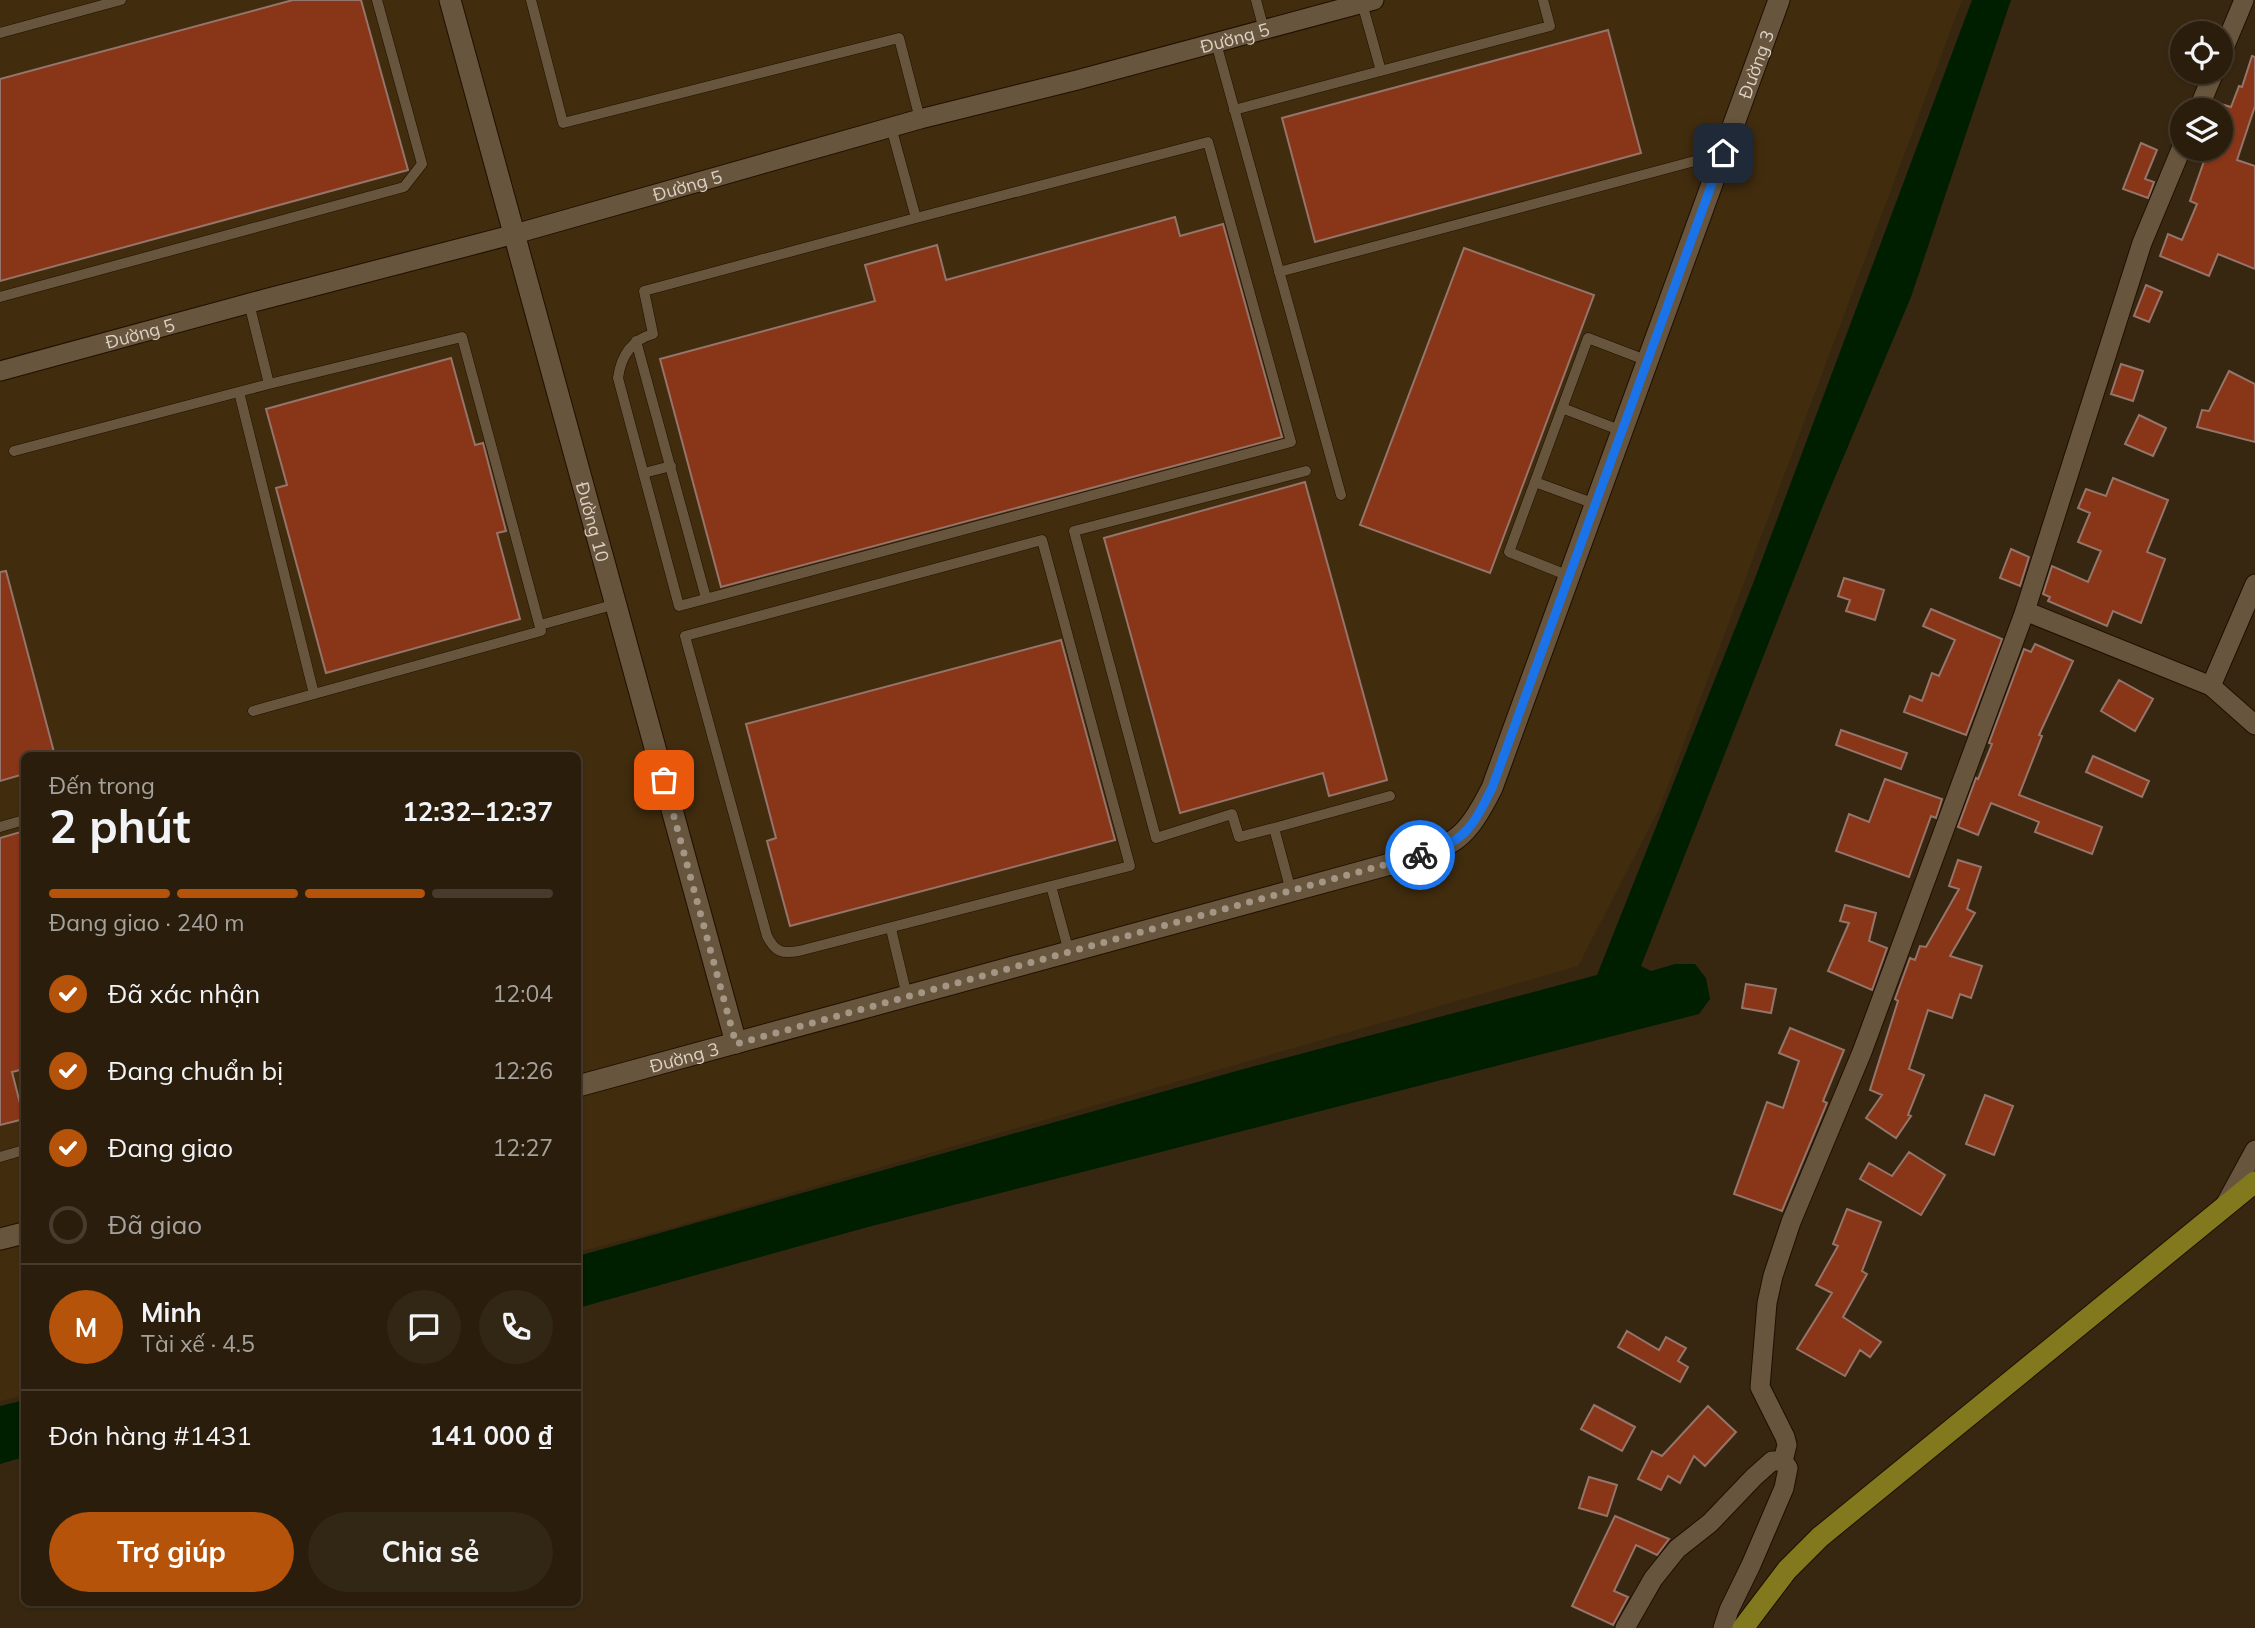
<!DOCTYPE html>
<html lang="vi">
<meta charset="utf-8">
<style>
:root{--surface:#2a1d0c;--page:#322615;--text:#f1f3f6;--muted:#a5a29d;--line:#463b2d;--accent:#b45309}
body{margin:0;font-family:Mulish,sans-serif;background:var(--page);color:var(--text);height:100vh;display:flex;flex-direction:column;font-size:26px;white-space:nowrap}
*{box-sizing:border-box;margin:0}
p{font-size:23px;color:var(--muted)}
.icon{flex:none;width:38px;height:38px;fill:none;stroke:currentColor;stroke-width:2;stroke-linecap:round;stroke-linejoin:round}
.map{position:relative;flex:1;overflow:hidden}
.drawer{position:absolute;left:21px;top:752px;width:560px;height:854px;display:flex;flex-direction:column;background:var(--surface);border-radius:10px;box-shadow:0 2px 5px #0004,0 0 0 2px var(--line)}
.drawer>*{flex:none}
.fabs{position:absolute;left:2170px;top:21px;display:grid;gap:14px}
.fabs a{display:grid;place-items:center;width:63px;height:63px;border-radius:50%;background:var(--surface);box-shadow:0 2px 5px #0004,0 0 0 2px var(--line);font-size:35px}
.pin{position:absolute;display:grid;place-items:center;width:60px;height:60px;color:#fff;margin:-30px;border-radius:14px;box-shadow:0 4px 10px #0006}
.courier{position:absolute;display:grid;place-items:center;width:70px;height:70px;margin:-35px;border:5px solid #1a73e8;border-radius:50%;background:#fff;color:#222;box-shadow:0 2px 9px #0007}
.head em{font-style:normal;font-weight:700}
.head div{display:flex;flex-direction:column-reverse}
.head{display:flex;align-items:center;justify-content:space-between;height:119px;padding:0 28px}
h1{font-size:46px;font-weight:700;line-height:52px}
.bar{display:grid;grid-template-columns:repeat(4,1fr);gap:10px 7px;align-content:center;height:84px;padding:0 28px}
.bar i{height:9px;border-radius:5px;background:var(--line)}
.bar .active{background:var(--accent)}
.bar p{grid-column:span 4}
.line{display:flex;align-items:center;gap:18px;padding:0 28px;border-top:2px solid var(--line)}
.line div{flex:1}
.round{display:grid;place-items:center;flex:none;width:74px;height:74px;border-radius:37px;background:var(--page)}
ol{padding:0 28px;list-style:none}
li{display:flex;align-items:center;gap:21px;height:77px}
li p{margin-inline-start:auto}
li .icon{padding:7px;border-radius:50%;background:var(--accent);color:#fff;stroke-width:4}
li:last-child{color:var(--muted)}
li i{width:38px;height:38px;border:4px solid var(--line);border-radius:50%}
.primary-button{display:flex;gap:14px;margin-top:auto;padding:14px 28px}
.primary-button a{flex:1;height:80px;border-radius:42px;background:var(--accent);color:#fff;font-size:28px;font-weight:700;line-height:80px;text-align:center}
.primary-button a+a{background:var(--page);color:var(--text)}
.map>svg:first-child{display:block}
</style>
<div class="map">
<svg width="2255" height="1628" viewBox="0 0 2255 1628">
<rect width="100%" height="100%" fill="#382710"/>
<path fill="#412c0e" d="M 0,0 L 1962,0 L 1659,809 L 1578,966 L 670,1228 L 578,1252 L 578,756 L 24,756 L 24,1395 L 0,1401 Z"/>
<path fill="#001e00" d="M 1972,0 L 2011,0 L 1911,297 L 1822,508 L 1641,966 L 1651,971 L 1675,964 L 1695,964 L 1706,978 L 1710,999 L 1699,1014 L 868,1227 L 578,1308 L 578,1256 L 1240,1070 L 1597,975 L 1754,581 Z
M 24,1400 L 24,1457 L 0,1464 L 0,1406 Z"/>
<path fill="#893518" stroke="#95756b" stroke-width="2" d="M 293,0 L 361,0 L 408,170 L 0,281 L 0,79 Z
M 1608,30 L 1641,153 L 1315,242 L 1282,118 Z
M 2252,56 L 2255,57 L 2255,106 L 2237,160 L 2255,166 L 2255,269 L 2218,254 L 2209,276 L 2160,256 L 2168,234 L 2182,240 L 2197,204 L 2190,201 L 2208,150 L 2221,155 L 2221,104 L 2231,107 L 2239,86 L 2242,87 Z
M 2141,143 L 2157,150 L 2145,179 L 2154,182 L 2148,198 L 2123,189 Z
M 1175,217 L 1180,236 L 1223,224 L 1282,437 L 721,587 L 660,359 L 875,301 L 865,265 L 937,245 L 946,280 Z
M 1464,248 L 1594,295 L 1490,573 L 1360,525 Z
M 2146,285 L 2162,292 L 2149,322 L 2134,316 Z
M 451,358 L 475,445 L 483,443 L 506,531 L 497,533 L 520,619 L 326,673 L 276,488 L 287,485 L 266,409 Z
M 2121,364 L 2143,371 L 2133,401 L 2111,394 Z
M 2229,371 L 2255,384 L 2255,442 L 2197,427 L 2202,410 L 2209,411 Z
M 2139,415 L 2166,428 L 2153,456 L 2125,444 Z
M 2113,478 L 2168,500 L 2147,552 L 2165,559 L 2141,623 L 2113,611 L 2107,626 L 2048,601 L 2050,597 L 2043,594 L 2052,566 L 2088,582 L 2101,551 L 2078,542 L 2090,513 L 2078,508 L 2086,489 L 2106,496 Z
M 1305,482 L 1387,780 L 1329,796 L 1323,773 L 1180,813 L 1104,538 Z
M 2011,549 L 2029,557 L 2020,586 L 2000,578 Z
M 6,571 L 55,756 L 24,756 L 24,774 L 0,781 L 0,572 Z
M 1844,578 L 1884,590 L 1875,620 L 1846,611 L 1850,600 L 1838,596 Z
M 1931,609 L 2002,639 L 1966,735 L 1904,712 L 1910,696 L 1922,701 L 1932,673 L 1939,676 L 1955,640 L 1923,626 Z
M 1061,640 L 1115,840 L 790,926 L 767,841 L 776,838 L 746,724 Z
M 2035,644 L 2073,661 L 2039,735 L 2042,736 L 2019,795 L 2102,827 L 2092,854 L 2035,832 L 2039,822 L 1991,803 L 1978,835 L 1958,827 L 1976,778 L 1978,779 L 1992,744 L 1989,743 L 2024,649 L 2031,652 Z
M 2119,680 L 2153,699 L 2135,731 L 2101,711 Z
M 1841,730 L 1907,753 L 1901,769 L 1836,745 Z
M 2093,756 L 2149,781 L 2142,797 L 2086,772 Z
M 1885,779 L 1942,799 L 1936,818 L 1931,816 L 1909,877 L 1836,851 L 1849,814 L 1869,822 Z
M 24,831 L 24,1069 L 12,1072 L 24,1119 L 0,1125 L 0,838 Z
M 1958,860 L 1981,867 L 1967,909 L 1975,913 L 1950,956 L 1982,966 L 1971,998 L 1960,994 L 1952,1018 L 1928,1010 L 1909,1069 L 1924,1075 L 1908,1115 L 1911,1116 L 1896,1138 L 1866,1118 L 1882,1095 L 1870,1090 L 1898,1001 L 1895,999 L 1910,958 L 1915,960 L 1920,946 L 1926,947 L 1959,889 L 1949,886 Z
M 1845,905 L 1876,913 L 1869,941 L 1887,948 L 1872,990 L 1828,971 L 1849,923 L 1840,921 Z
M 1746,984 L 1776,989 L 1771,1013 L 1742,1008 Z
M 1790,1028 L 1844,1050 L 1823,1101 L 1827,1103 L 1782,1211 L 1734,1194 L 1767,1102 L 1783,1108 L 1799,1061 L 1779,1053 Z
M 1985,1095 L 2013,1106 L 1994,1155 L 1966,1144 Z
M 1909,1152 L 1945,1175 L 1921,1215 L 1860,1179 L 1869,1163 L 1892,1176 Z
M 1847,1209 L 1881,1222 L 1862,1271 L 1867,1274 L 1843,1317 L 1881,1342 L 1870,1357 L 1860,1350 L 1845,1376 L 1797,1349 L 1832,1293 L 1816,1285 L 1838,1246 L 1833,1244 Z
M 1627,1331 L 1659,1350 L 1666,1337 L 1686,1348 L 1678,1361 L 1688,1367 L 1680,1382 L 1618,1347 Z
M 1594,1405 L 1635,1427 L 1622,1451 L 1581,1429 Z
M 1708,1406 L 1736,1432 L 1705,1466 L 1694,1456 L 1680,1483 L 1668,1476 L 1661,1490 L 1638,1479 L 1652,1451 L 1662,1456 Z
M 1589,1477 L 1617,1485 L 1607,1516 L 1579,1508 Z
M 1615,1516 L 1669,1539 L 1657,1555 L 1636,1545 L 1614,1591 L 1628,1597 L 1613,1625 L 1572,1606 Z"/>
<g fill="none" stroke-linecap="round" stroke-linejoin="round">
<g stroke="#1e0f00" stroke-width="11">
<path id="lane" d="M 531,0 L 563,123 L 899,38 L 920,119
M 1256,0 L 1264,30
M 1362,3 L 1381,71
M 0,33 L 121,0
M 1216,43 L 1341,495
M 1234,110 L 1550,26 L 1543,0
M 891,127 L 916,218 L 644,291 L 653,334 C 631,340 621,356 618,378 L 679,606 L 1291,442 L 1208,142 L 916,218
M 1279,272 L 1721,154
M 0,297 L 404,187 L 422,164 L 377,0
M 636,341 L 706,598
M 239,392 L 314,694
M 1562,408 L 1622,431
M 14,451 L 269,384 L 249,303
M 644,473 L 671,466
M 1535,482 L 1595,504
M 1569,576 L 1509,552 L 1588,338 L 1648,361
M 540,625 L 616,604
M 253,711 L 541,631 L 462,337 L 269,384
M 259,756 L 266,756
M 0,827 L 24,820
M 1274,828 L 1239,837 L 1232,814 L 1156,838 L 1074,531 L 1306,471
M 1051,886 L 799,951 C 782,954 775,952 767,936 L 685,636 L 1042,540 L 1130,866 L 1051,886 L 1069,952
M 1291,891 L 1274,828 L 1390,796
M 891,929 L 907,996
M 0,1157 L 24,1150"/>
</g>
<g stroke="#1e0f00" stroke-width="21">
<g id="street">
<path d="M 2221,55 L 2244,0"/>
<path d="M 2198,110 L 2214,72"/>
<path id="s1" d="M 0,371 L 265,299 L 515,234 L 920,119 L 1077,80 L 1374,0"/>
<path d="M 2025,611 L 2211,686 L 2255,725"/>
<path d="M 2211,686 L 2255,584"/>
<path d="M 2225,1205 L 2255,1150"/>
<path d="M 1783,1461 L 1787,1445 L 1785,1437 L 1760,1387 L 1767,1303 L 1773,1276 L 1791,1222 L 1862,1052 L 2025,611 L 2142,243 L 2182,147"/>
<path d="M 1625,1628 L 1653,1579 L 1677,1549 L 1710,1523 L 1754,1477 L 1772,1461 L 1783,1461 L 1788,1468 L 1784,1488 L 1751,1565 L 1729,1610 L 1723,1628"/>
</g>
</g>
<g stroke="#1e0f00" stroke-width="23">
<g id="secondary">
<path id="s2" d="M 450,0 L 736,1043"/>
<path id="s3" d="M 578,1086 L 1394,863 C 1453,845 1463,845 1492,788 L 1779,0"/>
<path d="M 0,1239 L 24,1233"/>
</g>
</g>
<g stroke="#1e0f00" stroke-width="23">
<path id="primary" d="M 1743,1628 L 1787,1570 L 1820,1537 L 2255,1182"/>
</g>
<use href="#lane" stroke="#68553d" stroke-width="10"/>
<use href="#street" stroke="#68553d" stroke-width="19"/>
<use href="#secondary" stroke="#68553d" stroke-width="21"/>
<use href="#primary" stroke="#82781d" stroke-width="21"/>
</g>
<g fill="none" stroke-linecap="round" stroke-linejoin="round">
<path stroke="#a39685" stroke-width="7" stroke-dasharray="0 12.6" d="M 664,780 L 736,1044 L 1420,855"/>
<path stroke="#1a73e8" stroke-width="9" d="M 1420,855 C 1465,842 1472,828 1492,788 L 1723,153"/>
</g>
<g text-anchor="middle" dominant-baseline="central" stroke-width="5" stroke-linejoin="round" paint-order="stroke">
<g font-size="18" fill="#dcd1c4" stroke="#191108">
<text stroke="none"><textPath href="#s1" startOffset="1279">Đường 5</textPath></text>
<text stroke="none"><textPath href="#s3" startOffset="1746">Đường 3</textPath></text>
<text stroke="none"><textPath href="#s1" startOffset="712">Đường 5</textPath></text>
<text stroke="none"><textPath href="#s1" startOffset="145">Đường 5</textPath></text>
<text stroke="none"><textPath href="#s2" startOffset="541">Đường 10</textPath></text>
<text stroke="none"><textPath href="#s3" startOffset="110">Đường 3</textPath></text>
</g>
</g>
</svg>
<div class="fabs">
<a><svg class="icon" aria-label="locate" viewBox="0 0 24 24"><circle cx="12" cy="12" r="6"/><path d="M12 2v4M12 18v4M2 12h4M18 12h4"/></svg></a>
<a><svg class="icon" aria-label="layers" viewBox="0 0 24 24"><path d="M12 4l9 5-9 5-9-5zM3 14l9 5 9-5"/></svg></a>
</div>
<div class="pin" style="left:664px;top:780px;background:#ea580c"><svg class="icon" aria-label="bag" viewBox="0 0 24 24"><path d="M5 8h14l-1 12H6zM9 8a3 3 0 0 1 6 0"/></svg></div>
<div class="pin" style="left:1723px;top:153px;background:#1f2937"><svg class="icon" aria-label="home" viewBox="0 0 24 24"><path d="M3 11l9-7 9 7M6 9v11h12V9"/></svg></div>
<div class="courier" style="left:1420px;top:855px"><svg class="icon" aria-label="bike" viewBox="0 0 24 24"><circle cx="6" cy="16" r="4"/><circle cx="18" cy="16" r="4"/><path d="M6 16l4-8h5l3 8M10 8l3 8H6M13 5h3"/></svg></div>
<section class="drawer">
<div class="head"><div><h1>2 phút</h1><p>Đến trong</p></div><em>12:32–12:37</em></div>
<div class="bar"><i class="active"></i><i class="active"></i><i class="active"></i><i></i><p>Đang giao · 240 m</p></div>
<ol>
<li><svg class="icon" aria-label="check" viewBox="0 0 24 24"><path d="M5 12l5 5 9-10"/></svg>Đã xác nhận<p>12:04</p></li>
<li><svg class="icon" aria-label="check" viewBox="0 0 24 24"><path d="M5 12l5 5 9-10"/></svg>Đang chuẩn bị<p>12:26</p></li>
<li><svg class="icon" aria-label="check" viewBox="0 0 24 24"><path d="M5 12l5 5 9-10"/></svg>Đang giao<p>12:27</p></li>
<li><i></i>Đã giao</li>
</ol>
<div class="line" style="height:126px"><b class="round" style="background:var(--accent);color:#fff">M</b><div><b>Minh</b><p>Tài xế · 4.5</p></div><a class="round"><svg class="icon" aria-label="chat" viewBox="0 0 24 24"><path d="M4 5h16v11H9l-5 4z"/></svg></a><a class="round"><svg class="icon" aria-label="phone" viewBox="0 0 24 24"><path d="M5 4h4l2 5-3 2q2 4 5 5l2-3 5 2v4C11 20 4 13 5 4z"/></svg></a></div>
<div class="line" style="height:91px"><div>Đơn hàng #1431</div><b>141 000 ₫</b></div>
<div class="primary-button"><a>Trợ giúp</a><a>Chia sẻ</a></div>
</section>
</div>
